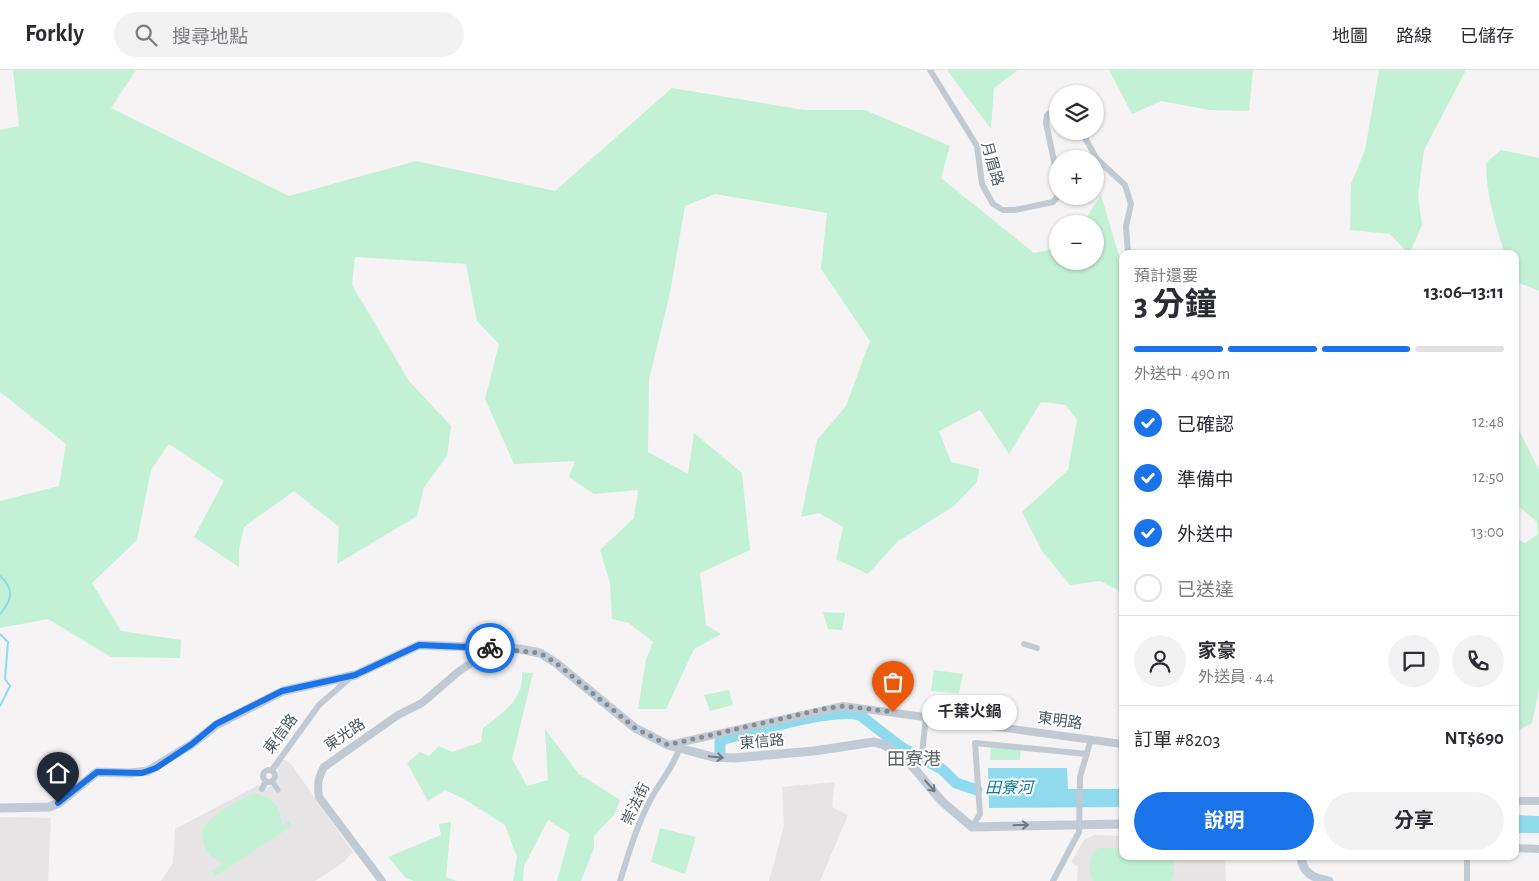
<!DOCTYPE html>
<html lang="zh-TW">
<meta charset="utf-8">
<style>
:root{--surface:#fff;--page:#f2f2f3;--text:#2b2b33;--muted:#7c7c81;--line:#e1e1e2;--accent:#1a73e8}
body{margin:0;font-family:"Alegreya Sans","Noto Sans TC",sans-serif;background:var(--page);color:var(--text);height:100vh;display:flex;flex-direction:column;font-size:19px;white-space:nowrap}
*{box-sizing:border-box;margin:0}
p{font-size:16px;color:var(--muted)}
.icon{flex:none;width:28px;height:28px;fill:none;stroke:currentColor;stroke-width:2;stroke-linecap:round;stroke-linejoin:round}
.map{position:relative;flex:1;overflow:hidden}
.panel{position:absolute;left:1119px;top:180px;width:400px;height:610px;display:flex;flex-direction:column;background:var(--surface);border-radius:10px;box-shadow:0 1px 4px #0004}
.panel>*{flex:none}
.buttons{position:absolute;left:1049px;top:15px;display:grid;gap:10px}
.buttons a{display:grid;place-items:center;width:55px;height:55px;border-radius:50%;background:var(--surface);box-shadow:0 1px 4px #0004;font-size:25px}
.pin{position:absolute;display:grid;place-items:center;width:42px;height:42px;color:#fff;margin:-51px -21px;border-radius:50% 50% 50% 0;rotate:-45deg;box-shadow:0 0 5px #0007}
.pin .icon{rotate:45deg}
.courier{position:absolute;display:grid;place-items:center;width:50px;height:50px;margin:-25px;border:4px solid #1a73e8;border-radius:50%;background:#fff;color:#222;box-shadow:0 1px 6px #0007}
.bubble{position:absolute;height:35px;border-radius:18px;background:var(--surface);box-shadow:0 1px 4px #0004;font-size:16px;font-weight:700;line-height:35px;text-align:center}
.head em{font-style:normal;font-weight:700}
.head div{display:flex;flex-direction:column-reverse}
.head{display:flex;align-items:center;justify-content:space-between;height:85px;padding:0 15px}
h1{font-size:32px;font-weight:700;line-height:38px}
.bar{display:grid;grid-template-columns:repeat(4,1fr);gap:8px 5px;align-content:center;height:60px;padding:0 15px}
.bar i{height:6px;border-radius:4px;background:var(--line)}
.bar .selected{background:var(--accent)}
.bar p{grid-column:span 4}
.line{display:flex;align-items:center;gap:12px;padding:0 15px;border-top:1px solid var(--line)}
.line div{flex:1}
.round{display:grid;place-items:center;flex:none;width:52px;height:52px;border-radius:26px;background:var(--page)}
ol{padding:0 15px;list-style:none}
li{display:flex;align-items:center;gap:15px;height:55px}
li p{margin-inline-start:auto}
li .icon{padding:5px;border-radius:50%;background:var(--accent);color:#fff;stroke-width:4}
li:last-child{color:var(--muted)}
li i{width:28px;height:28px;border:2px solid var(--line);border-radius:50%}
.button{display:flex;gap:10px;margin-top:auto;padding:10px 15px}
.button a{flex:1;height:58px;border-radius:30px;background:var(--accent);color:#fff;font-size:20px;font-weight:700;line-height:58px;text-align:center}
.button a+a{background:var(--page);color:var(--text)}
header{display:flex;align-items:center;gap:30px;box-sizing:border-box;height:70px;padding:0 25px;background:var(--surface);border-bottom:1px solid var(--line)}
header strong{font-size:24px}
nav{display:flex;gap:28px;margin-inline-start:auto;font-size:18px}
.search{width:350px;height:45px;background:var(--page);display:flex;align-items:center;gap:12px;box-sizing:border-box;padding:0 18px;border-radius:28px;color:var(--muted);font-size:19px}
.map>svg:first-child{display:block}
</style>
<header>
<strong>Forkly</strong>
<div class="search"><svg class="icon" aria-label="search" viewBox="0 0 24 24"><circle cx="10" cy="10" r="6"/><path d="M15 15l6 6"/></svg>搜尋地點</div>
<nav><a>地圖</a><a>路線</a><a>已儲存</a></nav>
</header>
<div class="map">
<svg width="1539" height="811" viewBox="0 0 1539 811">
<rect width="100%" height="100%" fill="#f5f3f3"/>
<path fill="#e6e4e5" d="M 282,688 L 291,694 L 353,782 L 344,792 L 315,811 L 161,811 L 173,793 L 175,759 L 259,715 L 266,720 L 278,710 L 278,693 Z
M 835,712 L 832,737 L 848,745 L 820,811 L 769,811 L 784,756 L 782,717 Z
M 0,747 L 51,748 L 48,811 L 0,811 Z
M 1094,765 L 1122,766 L 1122,786 L 1225,786 L 1226,811 L 1077,811 L 1078,796 L 1071,792 L 1084,770 Z"/>
<path fill="#c3f1d5" d="M 13,0 L 136,0 L 111,38 L 289,126 L 416,91 L 555,121 L 672,18 L 804,40 L 865,40 L 950,76 L 941,108 L 1034,183 L 1057,178 L 1058,191 L 1095,191 L 1095,154 L 1082,154 L 1101,125 L 1122,196 L 1122,532 L 1118,520 L 1100,511 L 1070,515 L 1042,481 L 1022,442 L 1068,400 L 1077,350 L 1066,335 L 1041,332 L 1009,384 L 980,340 L 939,361 L 951,392 L 979,399 L 977,412 L 954,436 L 898,471 L 868,504 L 836,489 L 843,457 L 819,443 L 801,447 L 817,370 L 846,336 L 870,271 L 821,199 L 827,143 L 715,124 L 685,136 L 670,223 L 649,309 L 648,382 L 688,404 L 694,363 L 742,403 L 750,480 L 700,503 L 706,555 L 721,564 L 694,579 L 666,639 L 638,639 L 646,590 L 653,572 L 629,553 L 612,549 L 610,513 L 600,480 L 634,448 L 638,420 L 594,424 L 569,407 L 575,391 L 514,394 L 485,329 L 499,274 L 477,251 L 466,194 L 355,187 L 352,215 L 409,311 L 451,356 L 447,386 L 424,417 L 417,446 L 337,494 L 339,457 L 294,421 L 244,457 L 239,479 L 239,497 L 194,467 L 224,411 L 169,374 L 151,400 L 137,470 L 92,513 L 121,561 L 181,570 L 180,588 L 111,587 L 48,549 L 0,558 L 0,431 L 59,416 L 66,374 L 0,322 L 0,60 L 19,56 Z
M 947,0 L 1018,0 L 994,18 L 991,59 Z
M 1109,0 L 1253,0 L 1249,41 L 1210,40 L 1161,31 L 1132,44 Z
M 1379,0 L 1466,0 L 1424,80 L 1418,126 L 1422,155 L 1409,184 L 1390,164 L 1350,160 L 1351,114 L 1365,80 Z
M 1501,80 L 1539,88 L 1539,221 L 1517,212 L 1515,184 L 1505,184 C 1495,154 1486,124 1486,93 Z
M 1515,359 L 1519,360 L 1539,400 L 1539,619 L 1532,653 L 1515,662 L 1515,468 L 1525,473 L 1538,464 L 1537,452 L 1515,433 Z
M 823,542 L 845,543 L 842,560 L 828,559 Z
M 934,600 L 963,604 L 959,623 L 931,621 Z
M 522,602 L 533,603 L 512,689 L 527,716 L 548,710 L 545,659 L 579,704 L 620,730 L 614,745 L 594,766 L 594,778 L 581,811 L 557,811 L 570,764 L 548,750 L 524,796 L 523,811 L 513,811 L 517,787 L 505,755 L 464,729 L 445,720 L 428,731 L 407,693 L 420,682 L 429,686 L 439,676 L 452,682 L 481,672 L 483,658 C 502,644 525,628 522,602 Z
M 729,620 L 733,635 L 710,641 L 704,625 Z
M 991,674 L 1021,677 L 1020,690 L 990,690 Z
M 253,724 C 272,725 282,738 281,756 L 289,751 L 292,756 L 215,806 L 212,801 L 224,793 C 207,788 194,766 209,751 C 218,742 242,728 253,724 Z
M 451,752 L 446,807 L 457,811 L 414,811 L 406,808 L 388,787 L 441,765 L 439,754 Z
M 660,758 L 696,767 L 685,804 L 651,792 Z
M 1099,778 L 1122,778 L 1122,786 L 1171,786 C 1175,794 1175,803 1171,811 L 1093,811 C 1087,800 1088,785 1099,778 Z"/>
<path fill="#90daee" d="M 988,698 L 1067,698 L 1068,719 L 1122,719 L 1122,737 L 989,738 Z
M 1515,745 L 1539,746 L 1539,763 L 1515,763 Z"/>
<g fill="none" stroke-linecap="round" stroke-linejoin="round">
<path stroke="#90daee" stroke-width="2" d="M 0,506 C 15,519 12,530 0,544
M 0,564 L 8,572 L 5,609 L 10,616 L 0,636"/>
<path stroke="#90daee" stroke-width="11" d="M 720,682 L 720,672 L 724,669 C 755,662 833,637 860,645 L 901,677 L 943,700 L 956,713 L 977,720"/>
<path stroke="#c1cad2" stroke-width="5" d="M 272,711 L 278,720"/>
<path stroke="#c1cad2" stroke-width="6" d="M 930,0 L 977,76 L 982,114 L 993,134 L 1003,140 L 1015,140 L 1053,132 L 1058,126
M 1058,39 L 1047,45 L 1046,53 L 1058,110
M 1081,61 L 1097,89 L 1125,115 L 1131,134 L 1126,156 L 1128,184
M 1024,574 L 1037,578
M263 706a6 6 0 1 1 12 0a6 6 0 1 1-12 0Z
M 272,700 L 319,635 L 350,608
M 916,701 L 922,684 L 926,647
M 262,719 L 266,711
M 972,757 L 980,744 L 975,673 L 1087,684
M 1467,786 L 1467,811
M 620,811 C 629,782 637,754 652,727 C 661,710 675,695 680,676
M 1053,811 L 1079,762 L 1080,707 L 1091,669"/>
<path stroke="#c1cad2" stroke-width="8" d="M 669,675 L 843,636 L 1122,674
M 1515,731 L 1539,731
M 1515,778 L 1539,779
M 382,811 L 319,727 C 317,715 318,708 324,697 L 398,645 L 422,633 L 458,602 L 493,578"/>
<path stroke="#c1cbd6" stroke-width="9" d="M 0,738 L 49,737 L 59,733 L 97,702 L 131,703 L 148,701 L 192,674 L 216,655 L 283,621 L 355,605 L 419,575 L 520,579 L 540,583 L 556,593 L 635,658 L 668,675 L 713,687 L 734,688 L 814,681 L 874,672 C 907,679 923,713 945,734 C 954,742 963,749 972,757 L 1122,754
M 1301,786 C 1302,803 1313,808 1329,811"/>
</g>
<defs><path id="oneway-shaft" d="M-6 0H5M1.5-3L5.5 0L1.5 3" fill="none" stroke-width="1.6" stroke-linecap="round" stroke-linejoin="round" transform="scale(1.25)"/></defs>
<g stroke="#6e7984">
<use href="#oneway-shaft" transform="translate(716 687) rotate(6)"/>
<use href="#oneway-shaft" transform="translate(930 716) rotate(49)"/>
<use href="#oneway-shaft" transform="translate(1021 755) rotate(-1)"/>
</g>
<g fill="none" stroke-linecap="round" stroke-linejoin="round">
<path stroke="#868d94" stroke-width="5" stroke-dasharray="0 9" d="M 490,578 L 540,583 L 556,593 L 635,658 L 668,675 L 823,639 L 843,636 L 893,642"/>
<path stroke="#1a73e8" stroke-width="6" d="M 58,733 L 97,702 L 142,703 L 156,698 L 192,674 L 216,654 L 282,621 L 355,605 L 419,575 L 490,578"/>
</g>
<g text-anchor="middle" dominant-baseline="central" stroke-width="4" stroke-linejoin="round" paint-order="stroke">
<g font-size="15" fill="#4a5661" stroke="#fff">
<text transform="translate(992 94) rotate(74)">月眉路</text>
<text transform="translate(1060 651) rotate(8)">東明路</text>
<text transform="translate(281 664) rotate(-53)">東信路</text>
<text transform="translate(345 665) rotate(-34)">東光路</text>
<text transform="translate(762 672) rotate(-5)">東信路</text>
<text transform="translate(636 734) rotate(-64)">崇法街</text>
</g>
<g font-size="16" font-style="italic" fill="#0c7c9b" stroke="#fff">
<text x="1009" y="718">田寮河</text>
</g>
<g font-size="18" fill="#5f6368" stroke="#fff">
<text x="914" y="690">田寮港</text>
</g>
</g>
</svg>
<div class="buttons">
<a><svg class="icon" aria-label="layers" viewBox="0 0 24 24"><path d="M12 4l9 5-9 5-9-5zM3 14l9 5 9-5"/></svg></a>
<a>+</a>
<a>−</a>
</div>
<div class="pin" style="left:893px;top:642px;background:#ea580c"><svg class="icon" aria-label="bag" viewBox="0 0 24 24"><path d="M5 8h14l-1 12H6zM9 8a3 3 0 0 1 6 0"/></svg></div>
<div class="pin" style="left:58px;top:733px;background:#1f2937"><svg class="icon" aria-label="home" viewBox="0 0 24 24"><path d="M3 11l9-7 9 7M6 9v11h12V9"/></svg></div>
<div class="courier" style="left:490px;top:578px"><svg class="icon" aria-label="bike" viewBox="0 0 24 24"><circle cx="6" cy="16" r="4"/><circle cx="18" cy="16" r="4"/><path d="M6 16l4-8h5l3 8M10 8l3 8H6M13 5h3"/></svg></div>
<div class="bubble" style="left:922px;top:625px;width:95px">千葉火鍋</div>
<section class="panel">
<div class="head"><div><h1>3 分鐘</h1><p>預計還要</p></div><em>13:06–13:11</em></div>
<div class="bar"><i class="selected"></i><i class="selected"></i><i class="selected"></i><i></i><p>外送中 · 490 m</p></div>
<ol>
<li><svg class="icon" aria-label="check" viewBox="0 0 24 24"><path d="M5 12l5 5 9-10"/></svg>已確認<p>12:48</p></li>
<li><svg class="icon" aria-label="check" viewBox="0 0 24 24"><path d="M5 12l5 5 9-10"/></svg>準備中<p>12:50</p></li>
<li><svg class="icon" aria-label="check" viewBox="0 0 24 24"><path d="M5 12l5 5 9-10"/></svg>外送中<p>13:00</p></li>
<li><i></i>已送達</li>
</ol>
<div class="line" style="height:90px"><a class="round"><svg class="icon" aria-label="person" viewBox="0 0 24 24"><circle cx="12" cy="8" r="4"/><path d="M4 21q1-7 8-7t8 7"/></svg></a><div><b>家豪</b><p>外送員 · 4.4</p></div><a class="round"><svg class="icon" aria-label="chat" viewBox="0 0 24 24"><path d="M4 5h16v11H9l-5 4z"/></svg></a><a class="round"><svg class="icon" aria-label="phone" viewBox="0 0 24 24"><path d="M5 4h4l2 5-3 2q2 4 5 5l2-3 5 2v4C11 20 4 13 5 4z"/></svg></a></div>
<div class="line" style="height:65px"><div>訂單 #8203</div><b>NT$690</b></div>
<div class="button"><a>說明</a><a>分享</a></div>
</section>
</div>
